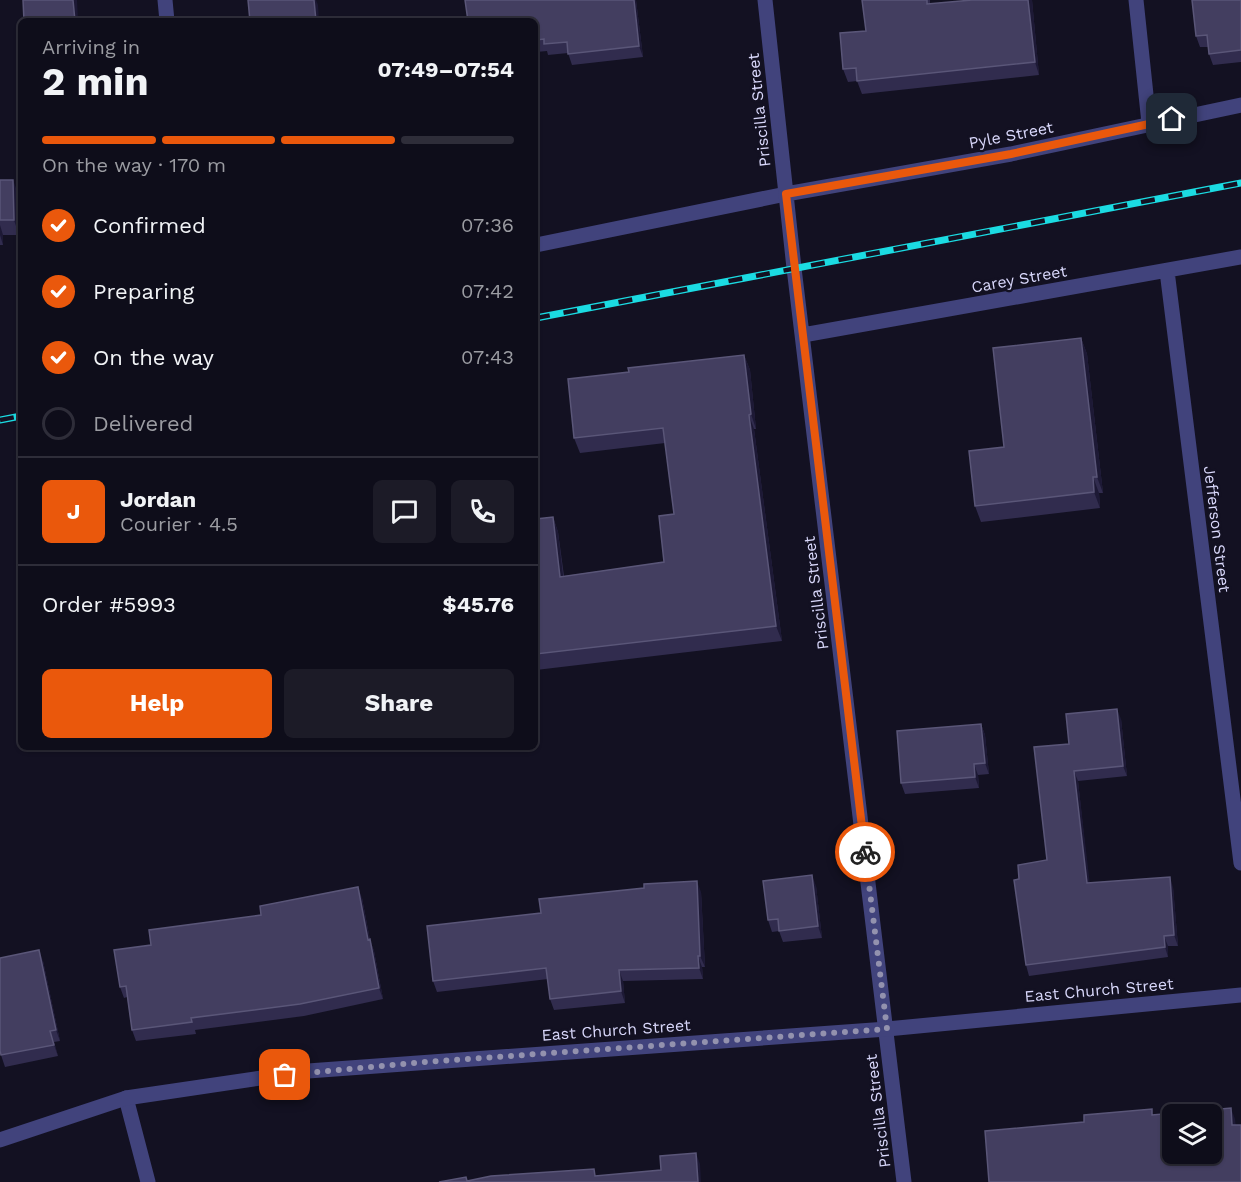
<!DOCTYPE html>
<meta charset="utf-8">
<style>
:root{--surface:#0e0d1a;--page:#1c1b27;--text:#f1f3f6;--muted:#9b9ca2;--line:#2e2d39;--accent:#ea580c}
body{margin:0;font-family:"Work Sans",sans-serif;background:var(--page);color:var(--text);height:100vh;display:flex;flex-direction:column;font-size:22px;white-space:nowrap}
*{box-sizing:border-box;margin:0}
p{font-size:20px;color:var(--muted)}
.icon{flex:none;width:33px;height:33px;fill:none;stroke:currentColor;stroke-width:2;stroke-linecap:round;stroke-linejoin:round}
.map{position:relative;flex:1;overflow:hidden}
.sheet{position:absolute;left:18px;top:18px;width:520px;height:732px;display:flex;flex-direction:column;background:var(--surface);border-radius:9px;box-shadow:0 2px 4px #0004,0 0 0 2px var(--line)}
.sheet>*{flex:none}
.buttons{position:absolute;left:1162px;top:1104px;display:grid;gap:12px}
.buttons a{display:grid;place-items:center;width:60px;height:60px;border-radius:9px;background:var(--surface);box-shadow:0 2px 4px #0004,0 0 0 2px var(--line);font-size:30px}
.pin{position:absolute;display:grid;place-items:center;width:51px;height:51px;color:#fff;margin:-26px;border-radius:12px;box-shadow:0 3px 9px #0006}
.courier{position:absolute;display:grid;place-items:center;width:60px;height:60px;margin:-30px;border:4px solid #ea580c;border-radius:50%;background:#fff;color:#222;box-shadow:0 2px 8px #0007}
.overview em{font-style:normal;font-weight:700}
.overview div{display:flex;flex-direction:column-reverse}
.overview{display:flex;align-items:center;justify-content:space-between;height:102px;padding:0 24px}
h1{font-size:39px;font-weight:700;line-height:45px}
.bar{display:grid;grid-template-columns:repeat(4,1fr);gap:9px 6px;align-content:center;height:72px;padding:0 24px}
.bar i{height:8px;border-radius:4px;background:var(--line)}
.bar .active{background:var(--accent)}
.bar p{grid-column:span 4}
.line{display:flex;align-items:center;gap:15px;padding:0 24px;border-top:2px solid var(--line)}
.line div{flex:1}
.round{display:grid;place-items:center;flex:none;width:63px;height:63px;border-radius:9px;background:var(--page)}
ol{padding:0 24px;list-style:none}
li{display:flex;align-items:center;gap:18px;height:66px}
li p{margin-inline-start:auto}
li .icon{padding:6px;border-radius:50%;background:var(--accent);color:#fff;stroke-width:4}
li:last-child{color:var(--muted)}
li i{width:33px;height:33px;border:3px solid var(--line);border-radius:50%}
.primary-button{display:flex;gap:12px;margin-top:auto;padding:12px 24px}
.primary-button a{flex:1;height:69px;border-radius:9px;background:var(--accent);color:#fff;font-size:24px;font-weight:700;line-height:69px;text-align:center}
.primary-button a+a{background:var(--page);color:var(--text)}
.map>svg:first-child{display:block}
</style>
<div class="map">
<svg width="1241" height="1182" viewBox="0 0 1241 1182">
<rect width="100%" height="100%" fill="#131122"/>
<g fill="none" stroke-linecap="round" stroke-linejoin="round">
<path stroke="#41437c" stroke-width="15" d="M 165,0 L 167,21
M 536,245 L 786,194"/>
<path stroke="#41437c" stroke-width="15" d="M 765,0 L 794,268 L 904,1182
M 1136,0 L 1149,123
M 786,194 L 1011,154 L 1241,105
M 1167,271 L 1241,863
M 803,335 L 1241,257
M 126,1098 L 148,1182"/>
<path stroke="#41437c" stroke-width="15" d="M 0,1140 L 126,1098 L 308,1071 L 887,1029 L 1241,995"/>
<g stroke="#1bdbe2" stroke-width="7">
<path id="rail" d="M 536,318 L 1241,183
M 0,420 L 21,416"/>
</g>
<use href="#rail" stroke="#131122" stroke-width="4.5" stroke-dasharray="14" stroke-linecap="butt"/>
</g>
<path fill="#312c4e" d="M 465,0 L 636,0 L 643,57 L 572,65 L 568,53 L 548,55 L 547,51 L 536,52 L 536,21 Z
M 862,0 L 930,0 L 930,4 L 1032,0 L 1039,75 L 862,94 L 857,81 L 848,82 L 843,69 L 866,31 Z
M 1241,0 L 1241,62 L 1213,65 L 1209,54 L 1208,47 L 1200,47 L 1196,36 Z
M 0,180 L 19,196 L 19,235 L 3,235 L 3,245 L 0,245 Z
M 1081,338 L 1087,354 L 1103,493 L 1099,493 L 1100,508 L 981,522 L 975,506 L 1004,447 Z
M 744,355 L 750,370 L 756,429 L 754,429 L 782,641 L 536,670 L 536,519 L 553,517 L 558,532 L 564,576 L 664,562 L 674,514 L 665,443 L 580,453 L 574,438 L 629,372 Z
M 1121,719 L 1127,776 L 1078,781 L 1089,883 L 1173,887 L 1178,946 L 1168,946 L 1168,957 L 1029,976 L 1026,965 L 1019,879 L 1047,860 L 1069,744 Z
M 981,724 L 985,735 L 989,774 L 978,775 L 979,788 L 905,794 L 901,783 Z
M 816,886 L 822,938 L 783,942 L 779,931 L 772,932 L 768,920 Z
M 701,892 L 705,967 L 702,967 L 703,979 L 623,981 L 625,1003 L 554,1010 L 550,999 L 548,979 L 437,992 L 433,981 L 541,913 Z
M 362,898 L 370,940 L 374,951 L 383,999 L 304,1016 L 195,1030 L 196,1034 L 136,1041 L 132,1030 L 127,997 L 124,998 L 120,987 L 151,945 L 261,915 Z
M 43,961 L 60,1041 L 54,1042 L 58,1056 L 5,1067 L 1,1055 Z"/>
<path fill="#1d1935" d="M 73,0 L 77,0 L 78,21 L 75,21 Z
M 314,0 L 316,0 L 318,5 L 319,21 L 316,21 Z
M 634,0 L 636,0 L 643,57 L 639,46 Z
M 1028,0 L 1032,0 L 1039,75 L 1035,62 Z
M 13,180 L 19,196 L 19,235 L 14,220 Z
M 0,225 L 3,235 L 3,245 L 0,235 Z
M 1081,338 L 1087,354 L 1103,493 L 1097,477 Z
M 744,355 L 750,370 L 756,429 L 751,414 Z
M 749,415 L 754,429 L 782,641 L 776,626 Z
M 1093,477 L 1099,493 L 1100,508 L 1094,492 Z
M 553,517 L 558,532 L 565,592 L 560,577 Z
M 1117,709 L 1121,719 L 1127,776 L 1123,766 Z
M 981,724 L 985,735 L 989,774 L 985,763 Z
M 974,764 L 978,775 L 979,788 L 975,777 Z
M 1074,771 L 1078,781 L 1091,894 L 1087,883 Z
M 812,875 L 816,886 L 822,938 L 818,926 Z
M 1170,877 L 1173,887 L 1178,946 L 1174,935 Z
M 697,881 L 701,892 L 705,967 L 700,956 Z
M 358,887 L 362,898 L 370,940 L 374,951 L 383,999 L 379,988 L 368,940 Z
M 1164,936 L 1168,946 L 1168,957 L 1165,947 Z
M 39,950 L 43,961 L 60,1041 L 56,1030 Z
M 698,956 L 702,967 L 703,979 L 699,968 Z
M 619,970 L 623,981 L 625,1003 L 621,991 Z
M 50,1031 L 54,1042 L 58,1056 L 54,1045 Z
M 1231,1108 L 1235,1119 L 1237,1137 L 1232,1125 Z
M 696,1153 L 700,1164 L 701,1182 L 698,1182 Z"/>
<path fill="#433e60" stroke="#5a5678" stroke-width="1.5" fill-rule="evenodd" d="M 23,0 L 73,0 L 75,21 L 24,21 Z
M 248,0 L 314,0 L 316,21 L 250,21 Z
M 465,0 L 634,0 L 639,46 L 568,54 L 567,42 L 544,44 L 544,39 L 536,40 L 536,21 L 468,21 Z
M 862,0 L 927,0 L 927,4 L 972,0 L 1028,0 L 1035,62 L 857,81 L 856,68 L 843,69 L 840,33 L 866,31 Z
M 1192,0 L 1241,0 L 1241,50 L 1209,54 L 1207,35 L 1196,36 Z
M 0,180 L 13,180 L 14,220 L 0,220 Z
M 1081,338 L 1097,477 L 1093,477 L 1094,492 L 975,506 L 969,451 L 1004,447 L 993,348 Z
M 744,355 L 751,414 L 749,415 L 776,626 L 536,654 L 536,519 L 553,517 L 560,577 L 664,562 L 659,516 L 674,514 L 663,428 L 574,438 L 568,379 L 629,372 L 628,368 Z
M 1117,709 L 1123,766 L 1074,771 L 1087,883 L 1170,877 L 1174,935 L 1164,936 L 1165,947 L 1026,965 L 1014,880 L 1019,879 L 1018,865 L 1047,860 L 1034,747 L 1069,744 L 1066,714 Z
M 981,724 L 985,763 L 974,764 L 975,777 L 901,783 L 897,731 Z
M 812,875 L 818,926 L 779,931 L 778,919 L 768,920 L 763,881 Z
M 697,881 L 700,956 L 698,956 L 699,968 L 619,970 L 621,991 L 550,999 L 546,968 L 433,981 L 427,926 L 541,913 L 539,899 L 644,888 L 644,884 Z
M 358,887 L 368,940 L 370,939 L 379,988 L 300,1004 L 191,1018 L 192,1022 L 132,1030 L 126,986 L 120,987 L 114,950 L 151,945 L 149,930 L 261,915 L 260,906 Z
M 39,950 L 56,1030 L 50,1031 L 54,1045 L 1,1055 L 0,1051 L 0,958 Z
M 1231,1108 L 1232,1125 L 1241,1125 L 1241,1182 L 989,1182 L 985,1131 L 1084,1122 L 1084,1115 L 1152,1109 L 1152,1115 ZM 1173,1114 L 1212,1114 L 1212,1154 L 1173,1154 Z
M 696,1153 L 698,1182 L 439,1182 L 466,1177 L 467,1181 L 491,1176 L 594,1169 L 595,1176 L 661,1170 L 660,1156 Z"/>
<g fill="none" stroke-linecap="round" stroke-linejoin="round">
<path stroke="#9392ae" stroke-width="6" stroke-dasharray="0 10.8" d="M 285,1075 L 426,1062 L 887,1029 L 865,852"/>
<path stroke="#ea580c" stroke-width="8" d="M 865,852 L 786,194 L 1011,154 L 1172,119"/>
</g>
<g text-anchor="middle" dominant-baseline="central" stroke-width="5" stroke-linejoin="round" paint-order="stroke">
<g font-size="16" fill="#d8d7fa" stroke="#131122">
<text transform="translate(759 110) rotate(-96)">Priscilla Street</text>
<text transform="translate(1011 135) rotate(-11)">Pyle Street</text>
<text transform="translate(1019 279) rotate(-10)">Carey Street</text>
<text transform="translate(1217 529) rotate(83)">Jefferson Street</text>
<text transform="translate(816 593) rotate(-97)">Priscilla Street</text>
<text transform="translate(1099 990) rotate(-5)">East Church Street</text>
<text transform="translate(616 1030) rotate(-4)">East Church Street</text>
<text transform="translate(878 1111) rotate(-97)">Priscilla Street</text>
</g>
</g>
</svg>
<div class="buttons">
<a><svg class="icon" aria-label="layers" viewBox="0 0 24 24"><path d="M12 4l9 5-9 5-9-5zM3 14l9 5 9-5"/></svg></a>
</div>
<div class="pin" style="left:285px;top:1075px;background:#ea580c"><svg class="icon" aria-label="bag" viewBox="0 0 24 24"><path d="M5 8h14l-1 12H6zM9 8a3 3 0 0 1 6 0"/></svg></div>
<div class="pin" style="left:1172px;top:119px;background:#1f2937"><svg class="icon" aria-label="home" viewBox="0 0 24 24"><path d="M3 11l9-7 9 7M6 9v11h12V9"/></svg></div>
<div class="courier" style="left:865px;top:852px"><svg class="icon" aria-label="bike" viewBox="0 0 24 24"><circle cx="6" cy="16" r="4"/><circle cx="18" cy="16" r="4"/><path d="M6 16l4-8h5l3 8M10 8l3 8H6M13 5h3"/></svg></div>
<section class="sheet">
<div class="overview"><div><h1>2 min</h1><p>Arriving in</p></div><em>07:49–07:54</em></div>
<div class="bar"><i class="active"></i><i class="active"></i><i class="active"></i><i></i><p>On the way · 170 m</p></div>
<ol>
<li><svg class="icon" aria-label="check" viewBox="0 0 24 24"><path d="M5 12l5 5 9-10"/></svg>Confirmed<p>07:36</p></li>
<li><svg class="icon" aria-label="check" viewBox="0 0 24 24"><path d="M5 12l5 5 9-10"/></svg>Preparing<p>07:42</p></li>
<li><svg class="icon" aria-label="check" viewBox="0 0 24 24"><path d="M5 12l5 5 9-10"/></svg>On the way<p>07:43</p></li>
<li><i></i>Delivered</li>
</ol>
<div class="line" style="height:108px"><b class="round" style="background:var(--accent);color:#fff">J</b><div><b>Jordan</b><p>Courier · 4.5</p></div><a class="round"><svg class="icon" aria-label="chat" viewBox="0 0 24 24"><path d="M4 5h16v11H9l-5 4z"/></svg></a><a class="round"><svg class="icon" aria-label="phone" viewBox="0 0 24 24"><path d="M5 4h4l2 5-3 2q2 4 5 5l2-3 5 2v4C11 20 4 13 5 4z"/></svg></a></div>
<div class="line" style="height:78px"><div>Order #5993</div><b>$45.76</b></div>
<div class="primary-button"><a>Help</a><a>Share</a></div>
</section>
</div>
